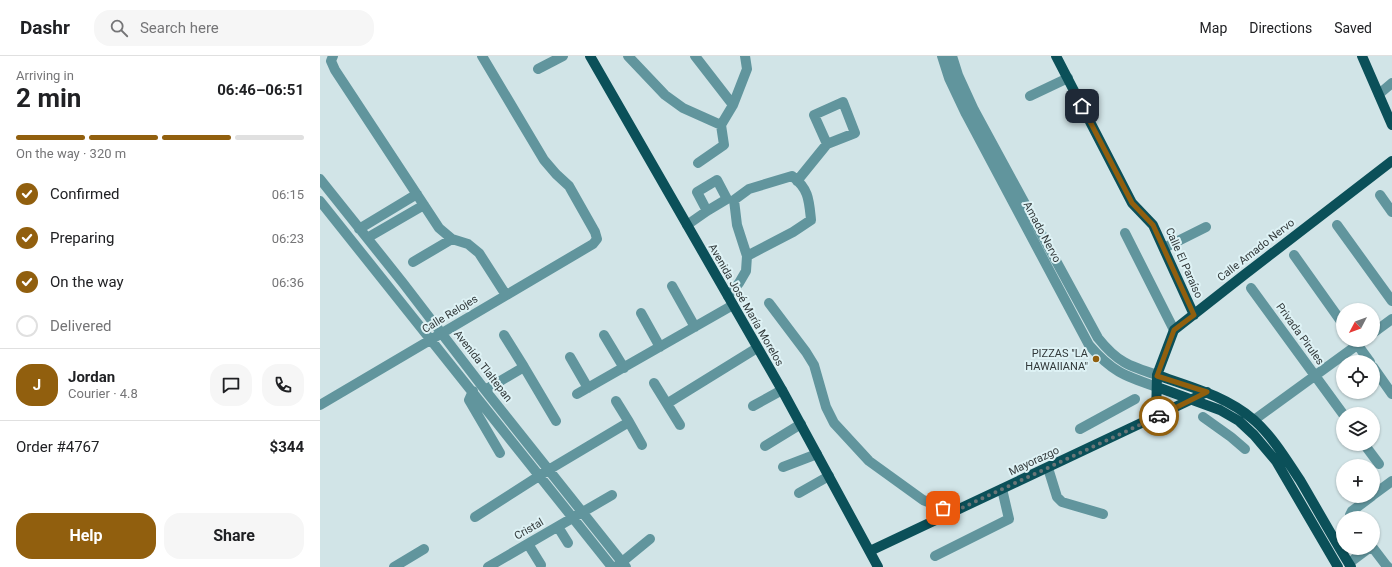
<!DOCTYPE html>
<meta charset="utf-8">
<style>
:root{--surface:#fff;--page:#f6f6f6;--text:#202124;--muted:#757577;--line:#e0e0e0;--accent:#915f0e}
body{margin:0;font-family:Roboto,sans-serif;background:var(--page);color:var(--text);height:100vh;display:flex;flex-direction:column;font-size:15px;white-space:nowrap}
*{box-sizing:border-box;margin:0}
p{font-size:13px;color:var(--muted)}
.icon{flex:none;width:22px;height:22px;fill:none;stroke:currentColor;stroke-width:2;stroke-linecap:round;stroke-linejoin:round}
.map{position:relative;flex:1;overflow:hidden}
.details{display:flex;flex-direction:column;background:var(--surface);width:320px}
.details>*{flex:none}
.needle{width:26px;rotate:229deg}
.tools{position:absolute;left:1016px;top:247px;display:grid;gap:8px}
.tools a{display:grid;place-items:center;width:44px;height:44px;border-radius:50%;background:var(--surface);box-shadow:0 1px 3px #0004;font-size:20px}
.pin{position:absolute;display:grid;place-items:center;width:34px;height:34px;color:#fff;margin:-17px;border-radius:8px;box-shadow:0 2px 6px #0006}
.courier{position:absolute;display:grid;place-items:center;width:40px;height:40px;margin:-20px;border:3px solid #915f0e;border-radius:50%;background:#fff;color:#222;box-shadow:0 1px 5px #0007}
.overview em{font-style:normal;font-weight:700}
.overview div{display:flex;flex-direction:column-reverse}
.overview{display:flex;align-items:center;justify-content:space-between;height:68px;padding:0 16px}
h1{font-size:26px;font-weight:700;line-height:30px}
.bar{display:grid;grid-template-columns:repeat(4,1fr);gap:6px 4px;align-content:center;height:48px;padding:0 16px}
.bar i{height:5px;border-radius:3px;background:var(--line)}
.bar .on{background:var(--accent)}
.bar p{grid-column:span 4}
.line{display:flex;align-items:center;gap:10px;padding:0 16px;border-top:1px solid var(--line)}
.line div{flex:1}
.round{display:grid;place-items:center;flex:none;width:42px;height:42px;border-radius:16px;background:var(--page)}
ol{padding:0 16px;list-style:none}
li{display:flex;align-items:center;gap:12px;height:44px}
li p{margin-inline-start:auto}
li .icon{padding:4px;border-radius:50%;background:var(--accent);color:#fff;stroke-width:4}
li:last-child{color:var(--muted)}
li i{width:22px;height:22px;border:2px solid var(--line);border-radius:50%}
.cta{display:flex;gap:8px;margin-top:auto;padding:8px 16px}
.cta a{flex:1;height:46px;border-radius:16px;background:var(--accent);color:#fff;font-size:16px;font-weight:700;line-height:46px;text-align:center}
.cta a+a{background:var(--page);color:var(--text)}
header{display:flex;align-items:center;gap:24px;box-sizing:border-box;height:56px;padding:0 20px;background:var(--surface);border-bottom:1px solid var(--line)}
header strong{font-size:19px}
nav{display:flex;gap:22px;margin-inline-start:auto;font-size:14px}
.search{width:280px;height:36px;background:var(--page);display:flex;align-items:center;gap:10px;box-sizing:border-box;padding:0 14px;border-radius:16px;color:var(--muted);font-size:15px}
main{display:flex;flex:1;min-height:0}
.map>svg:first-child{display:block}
</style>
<header>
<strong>Dashr</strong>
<div class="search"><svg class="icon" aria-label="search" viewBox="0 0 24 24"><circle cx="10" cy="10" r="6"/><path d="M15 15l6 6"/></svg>Search here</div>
<nav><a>Map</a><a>Directions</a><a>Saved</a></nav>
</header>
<main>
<section class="details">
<div class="overview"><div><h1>2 min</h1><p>Arriving in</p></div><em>06:46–06:51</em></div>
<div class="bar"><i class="on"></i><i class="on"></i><i class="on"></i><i></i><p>On the way · 320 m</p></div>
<ol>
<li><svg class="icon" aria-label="check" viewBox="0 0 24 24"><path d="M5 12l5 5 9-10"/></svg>Confirmed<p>06:15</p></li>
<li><svg class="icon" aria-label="check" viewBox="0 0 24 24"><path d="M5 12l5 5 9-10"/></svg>Preparing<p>06:23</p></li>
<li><svg class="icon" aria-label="check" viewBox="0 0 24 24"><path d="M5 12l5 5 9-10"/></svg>On the way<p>06:36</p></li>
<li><i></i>Delivered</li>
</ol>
<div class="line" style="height:72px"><b class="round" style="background:var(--accent);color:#fff">J</b><div><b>Jordan</b><p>Courier · 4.8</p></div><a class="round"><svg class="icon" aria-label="chat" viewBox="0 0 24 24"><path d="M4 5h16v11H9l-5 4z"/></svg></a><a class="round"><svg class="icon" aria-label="phone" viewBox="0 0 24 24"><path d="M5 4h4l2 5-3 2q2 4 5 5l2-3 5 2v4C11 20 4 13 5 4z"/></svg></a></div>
<div class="line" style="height:52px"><div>Order #4767</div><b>$344</b></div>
<div class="cta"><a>Help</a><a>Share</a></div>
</section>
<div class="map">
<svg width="1072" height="511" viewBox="0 0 1072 511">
<rect width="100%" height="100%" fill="#d1e4e7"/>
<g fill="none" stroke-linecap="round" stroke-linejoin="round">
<path stroke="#61959d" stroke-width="10" d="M 13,0 L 11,5 L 15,14 L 119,172 L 132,183 L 148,188 L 159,197 L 186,239
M 308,0 L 345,39 L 363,52 L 401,69 L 413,49 L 427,13 L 425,0
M 375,0 L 413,49
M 622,0 L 629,22 L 646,58 L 769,289 C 792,316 805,320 837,331
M 632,0 L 638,19 L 654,54 L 778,282 C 797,306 809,310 837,319
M 218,13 L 243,0
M 1059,38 L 1072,27
M 710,40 L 748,22
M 378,107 L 404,89 L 401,69
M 0,123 L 83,227 L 165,334 L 306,511
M 477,125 L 507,88 L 494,59 L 523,46 L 535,77 L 507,88
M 1060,139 L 1072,156
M 0,145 L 292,511
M 367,169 L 387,155 L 407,143 L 397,124 L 377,136 L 387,155
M 1017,169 L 1072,245
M 39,173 L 97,138
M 805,177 L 854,274
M 47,182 L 104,149
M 844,192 L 886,171
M 974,199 L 1023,268
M 93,206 L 132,183
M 352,230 L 375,271
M 931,232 L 1023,358
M 408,240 L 419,227 L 426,215 L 427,200 L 417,169 L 414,144 L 429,133 L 472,120 C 489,133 489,144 491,164 L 473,176 L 427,200
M 449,247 L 486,296 L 494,309 L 506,351 L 514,367 L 549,405 L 603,444 L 633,456
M 321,257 L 340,291
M 1053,277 L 1072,263
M 284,279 L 304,312
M 1034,284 L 1050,306
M 250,301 L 268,332
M 204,311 L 236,365
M 1053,311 L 1072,338
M 334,327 L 360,369
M 165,334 L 204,311 L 184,279
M 153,335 L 149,344 L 180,397
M 257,338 L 413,249
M 296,345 L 309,366 L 322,389
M 348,347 L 437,292
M 0,349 L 273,188 L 277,183 L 275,176 L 249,130 L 236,118 L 224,104 L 162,0
M 433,350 L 462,334
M 883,361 L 911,381 L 925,393
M 934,364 L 1044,284
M 760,373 L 815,343
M 1044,388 L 1059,408
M 445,390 L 481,368
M 463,411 L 497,398
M 728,412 L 737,441 L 742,446 L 783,458
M 479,437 L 509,420
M 1053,439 L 1072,425
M 155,461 L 230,413 L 309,366
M 1031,462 L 1030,459 L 1032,455 L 1052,440
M 238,471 L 248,487
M 208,488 L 221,509
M 1053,492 L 1066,509 L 1068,511
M 615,500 L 689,463 L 682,433
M 1029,507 L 1049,492
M 297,510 L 330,483
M 74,511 L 104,493
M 168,511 L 292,439"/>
<path stroke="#0b5059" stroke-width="10" d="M 270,0 L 462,334 L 558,511
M 736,0 L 812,147 L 833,169 L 874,259
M 1042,0 L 1072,69
M 837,319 C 871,331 906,340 934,364 C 953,381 966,403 980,424 C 997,453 1013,482 1031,511
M 837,331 L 900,354 L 919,365 L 934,379 L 956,405 L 1018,511
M 836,361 L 837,319 L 854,274 L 924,219 L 1072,105
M 550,495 L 887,336"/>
</g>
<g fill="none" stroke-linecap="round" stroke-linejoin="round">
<path stroke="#6a7577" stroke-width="4" stroke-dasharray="0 7.2" d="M 623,452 L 633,456 L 839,360"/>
<path stroke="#915f0e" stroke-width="5" d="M 762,50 L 812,147 L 833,169 L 874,259 L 854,274 L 837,320 L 887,336 L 839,360"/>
</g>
<circle fill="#915f0e" stroke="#def2f5" stroke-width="1.5" cx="776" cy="303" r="4"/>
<g text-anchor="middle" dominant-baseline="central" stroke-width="4" stroke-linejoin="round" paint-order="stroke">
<g font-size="11" fill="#32393a" stroke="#def2f5">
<text transform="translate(722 176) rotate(62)">Amado Nervo</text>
<text transform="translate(936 194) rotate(-38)">Calle Amado Nervo</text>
<text transform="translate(864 207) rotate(66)">Calle El Paraíso</text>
<text transform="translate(426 249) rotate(60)">Avenida José María Morelos</text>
<text transform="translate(130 258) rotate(-31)">Calle Relojes</text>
<text transform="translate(980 278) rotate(54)">Privada Pirules</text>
<text transform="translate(163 310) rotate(52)">Avenida Tlaltepan</text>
<text transform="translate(714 405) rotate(-25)">Mayorazgo</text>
<text transform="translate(209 473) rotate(-30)">Cristal</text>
</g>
<g font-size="11" fill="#32393a" stroke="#def2f5" text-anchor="end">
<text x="768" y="297">PIZZAS "LA<tspan x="768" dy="13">HAWAIIANA"</tspan></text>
</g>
</g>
</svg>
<div class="tools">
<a><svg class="needle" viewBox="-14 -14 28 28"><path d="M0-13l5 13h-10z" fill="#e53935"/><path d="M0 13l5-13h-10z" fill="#757577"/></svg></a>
<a><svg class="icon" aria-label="locate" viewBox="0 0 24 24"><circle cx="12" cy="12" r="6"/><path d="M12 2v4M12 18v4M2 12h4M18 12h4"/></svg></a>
<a><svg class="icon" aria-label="layers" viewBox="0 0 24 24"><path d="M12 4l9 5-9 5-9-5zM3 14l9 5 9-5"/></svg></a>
<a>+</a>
<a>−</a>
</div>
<div class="pin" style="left:623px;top:452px;background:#ea580c"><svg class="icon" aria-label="bag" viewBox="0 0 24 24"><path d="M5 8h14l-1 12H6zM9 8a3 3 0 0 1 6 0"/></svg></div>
<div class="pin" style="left:762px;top:50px;background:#1f2937"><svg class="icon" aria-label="home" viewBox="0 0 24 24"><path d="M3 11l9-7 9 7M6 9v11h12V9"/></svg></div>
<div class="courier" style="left:839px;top:360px"><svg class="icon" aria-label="car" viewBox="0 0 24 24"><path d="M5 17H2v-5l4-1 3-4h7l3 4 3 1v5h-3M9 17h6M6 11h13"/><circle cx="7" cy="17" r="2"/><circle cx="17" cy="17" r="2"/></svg></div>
</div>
</main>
